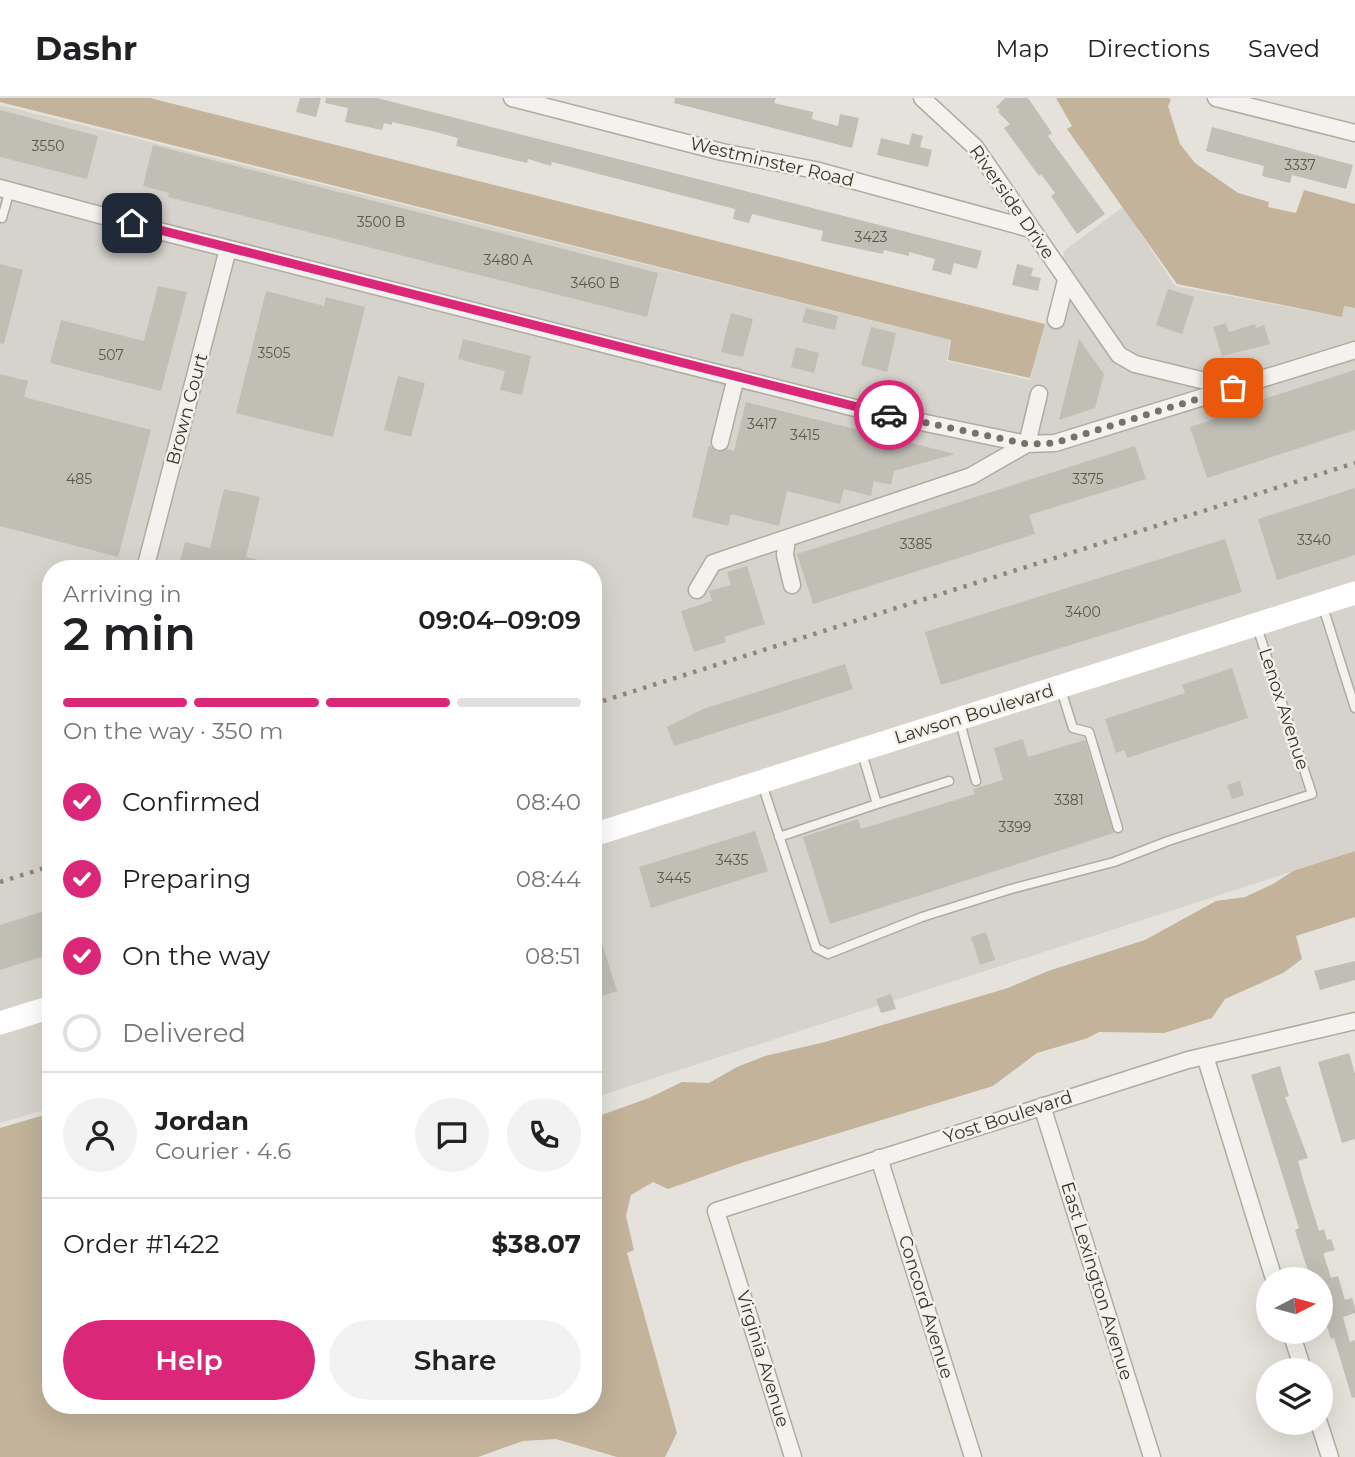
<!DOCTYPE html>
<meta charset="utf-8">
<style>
:root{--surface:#fff;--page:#f2f2f2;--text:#202124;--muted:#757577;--line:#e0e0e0;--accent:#db2777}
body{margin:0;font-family:Montserrat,sans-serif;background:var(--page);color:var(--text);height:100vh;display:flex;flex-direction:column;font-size:26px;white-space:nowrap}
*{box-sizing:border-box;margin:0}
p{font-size:23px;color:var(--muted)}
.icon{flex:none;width:38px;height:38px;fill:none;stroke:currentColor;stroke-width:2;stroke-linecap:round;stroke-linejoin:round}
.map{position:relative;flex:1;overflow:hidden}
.panel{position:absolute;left:42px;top:462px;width:560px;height:854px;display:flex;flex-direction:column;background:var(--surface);border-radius:28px;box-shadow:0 7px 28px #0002}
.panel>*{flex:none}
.needle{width:46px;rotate:84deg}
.controls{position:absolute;left:1256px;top:1169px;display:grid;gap:14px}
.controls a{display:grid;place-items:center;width:77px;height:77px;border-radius:50%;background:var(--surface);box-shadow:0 7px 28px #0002;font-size:35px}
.pin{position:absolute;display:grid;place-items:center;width:60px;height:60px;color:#fff;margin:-30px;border-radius:14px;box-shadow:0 4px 10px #0006}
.courier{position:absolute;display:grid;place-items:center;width:70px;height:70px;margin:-35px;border:5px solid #db2777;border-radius:50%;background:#fff;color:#222;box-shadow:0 2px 9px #0007}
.overview em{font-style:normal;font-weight:600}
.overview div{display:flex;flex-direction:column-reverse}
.overview{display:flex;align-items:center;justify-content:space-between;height:119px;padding:0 21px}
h1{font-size:46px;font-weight:600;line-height:52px}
.bar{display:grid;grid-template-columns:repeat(4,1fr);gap:10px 7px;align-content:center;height:84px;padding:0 21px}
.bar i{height:9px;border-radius:5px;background:var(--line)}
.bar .on{background:var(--accent)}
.bar p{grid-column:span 4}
.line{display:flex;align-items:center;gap:18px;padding:0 21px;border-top:2px solid var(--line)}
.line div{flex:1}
.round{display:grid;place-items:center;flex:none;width:74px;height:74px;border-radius:37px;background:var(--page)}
ol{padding:0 21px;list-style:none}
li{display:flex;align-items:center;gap:21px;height:77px}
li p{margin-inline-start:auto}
li .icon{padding:7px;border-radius:50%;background:var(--accent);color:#fff;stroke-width:4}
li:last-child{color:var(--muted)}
li i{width:38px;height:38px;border:4px solid var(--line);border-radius:50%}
.primary-button{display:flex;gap:14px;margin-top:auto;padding:14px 21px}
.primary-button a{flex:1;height:80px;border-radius:42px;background:var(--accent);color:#fff;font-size:28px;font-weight:600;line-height:80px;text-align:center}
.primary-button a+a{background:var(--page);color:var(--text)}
header{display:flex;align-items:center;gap:42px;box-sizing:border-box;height:98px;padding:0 35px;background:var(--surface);border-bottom:2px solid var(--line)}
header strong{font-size:33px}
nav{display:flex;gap:38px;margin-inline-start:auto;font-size:24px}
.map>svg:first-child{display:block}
</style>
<header>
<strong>Dashr</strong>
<nav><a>Map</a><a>Directions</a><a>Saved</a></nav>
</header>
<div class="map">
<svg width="1355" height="1359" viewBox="0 0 1355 1359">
<rect width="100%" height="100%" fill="#e5e2dc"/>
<path fill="#d5d3cb" d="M 0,7 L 950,242 L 947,263 L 1030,282 L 1065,152 L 1123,109 L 1175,188 L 1342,219 L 1344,208 L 1355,210 L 1355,753 L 593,1000 L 593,471 L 51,471 L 51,1010 L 0,1025 Z"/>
<path fill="#c2b39a" d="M 0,0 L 150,0 L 1045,226 L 1030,280 L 948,262 L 951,242 L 0,4 Z
M 1056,0 L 1169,0 L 1171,2 L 1168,8 L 1180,46 L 1195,65 L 1238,95 L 1269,104 L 1268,109 L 1296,115 L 1304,92 L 1355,106 L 1355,210 L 1344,208 L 1342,219 L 1177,186 L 1067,31 L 1072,28 Z
M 1355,753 L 1355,819 L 1296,838 L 1302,861 L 1283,875 L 1225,901 L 1212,920 L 1164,935 L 1099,934 L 1088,940 L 1037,955 L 993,988 L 744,1064 L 668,1091 L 653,1084 L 631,1097 L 626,1118 L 634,1152 L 627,1155 L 677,1335 L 665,1359 L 617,1359 L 556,1341 L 523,1343 L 478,1359 L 0,1359 L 0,1030 L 51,1015 L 51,1307 L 593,1307 L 593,1020 L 649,1000 L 682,984 L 709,985 L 737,969 L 765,958 L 825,944 L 1008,890 L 1048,873 L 1145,842 L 1216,803 L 1245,799 L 1273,786 L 1293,773 Z"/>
<path fill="#c1beb4" d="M 300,0 L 321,0 L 316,19 L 296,14 Z
M 326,0 L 377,0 L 982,153 L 977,171 L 954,165 L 951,177 L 932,172 L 935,161 L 909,154 L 909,158 L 884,152 L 883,156 L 821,143 L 823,133 L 752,116 L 749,125 L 733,121 L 735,111 L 552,64 L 551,68 L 528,61 L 527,65 L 456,48 L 458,40 L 432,33 L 392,24 L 392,27 L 384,25 L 382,32 L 345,24 L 348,10 L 325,5 Z
M 675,0 L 776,0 L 774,5 L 813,14 L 812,21 L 838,28 L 840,16 L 859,20 L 852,50 L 674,5 Z
M 1005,0 L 1028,0 L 1052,35 L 1048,38 L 1105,116 L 1077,136 L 1051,98 L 1055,95 L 1041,76 L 1039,78 L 1004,30 L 1010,26 L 998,14 L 1000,12 L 996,9 Z
M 0,12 L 98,38 L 87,81 L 0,59 Z
M 1212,29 L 1353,67 L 1346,91 L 1292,77 L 1290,85 L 1262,78 L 1264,68 L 1206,53 Z
M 912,35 L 923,38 L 920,49 L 932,52 L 928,69 L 877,57 L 881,40 L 909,47 Z
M 153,47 L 658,175 L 647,219 L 168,99 L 169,95 L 143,88 Z
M 0,166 L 23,172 L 4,246 L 0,245 Z
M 1017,166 L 1033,170 L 1031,178 L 1041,180 L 1038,193 L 1012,187 Z
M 158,188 L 187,194 L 161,293 L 50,265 L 61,222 L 144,243 Z
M 1168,191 L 1194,199 L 1182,236 L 1156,227 Z
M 266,193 L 324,208 L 326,199 L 365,209 L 333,339 L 236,315 Z
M 806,210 L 838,218 L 835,232 L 802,224 Z
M 731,215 L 753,221 L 743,259 L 721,254 Z
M 1226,225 L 1229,234 L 1255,226 L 1256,230 L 1264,227 L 1270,246 L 1222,258 L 1213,229 Z
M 871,229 L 896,235 L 887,274 L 861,267 Z
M 463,241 L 531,258 L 522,297 L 500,292 L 505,273 L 458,261 Z
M 1079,241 L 1104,276 L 1095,310 L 1059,322 Z
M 796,249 L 819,255 L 814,275 L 791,269 Z
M 1355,272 L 1355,332 L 1207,380 L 1190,329 L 1230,316 L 1229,312 Z
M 0,276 L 28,283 L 24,299 L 151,332 L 118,459 L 0,428 Z
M 398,278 L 425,285 L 411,339 L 384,332 Z
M 746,304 L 955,356 L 894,373 L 891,387 L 874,383 L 871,398 L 844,391 L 840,406 L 787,393 L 779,428 L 731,416 L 728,428 L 692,419 L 709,347 L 717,354 L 727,351 L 734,353 Z
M 1135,348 L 1146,381 L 1029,417 L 1035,436 L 813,506 L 797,456 Z
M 1355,390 L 1355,457 L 1277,482 L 1258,421 Z
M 224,391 L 260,399 L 246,459 L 275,466 L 275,471 L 178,471 L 185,444 L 210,450 Z
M 1225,441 L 1242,494 L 941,587 L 925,534 Z
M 747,468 L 765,526 L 724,539 L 726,544 L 694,554 L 681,513 L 712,503 L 709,493 L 731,487 L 727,474 Z
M 845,566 L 853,591 L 674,648 L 667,629 L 703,611 Z
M 1232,570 L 1248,620 L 1127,660 L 1124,652 L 1116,655 L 1105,621 L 1185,595 L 1182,587 Z
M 1023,641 L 1028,659 L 1085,642 L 1114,735 L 830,826 L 803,739 L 858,721 L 861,731 L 975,696 L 973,691 L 1003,682 L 994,650 Z
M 1240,683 L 1244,697 L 1232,701 L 1227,687 Z
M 755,733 L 768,773 L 651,810 L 639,769 Z
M 51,811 L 51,856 L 0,872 L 0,827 Z
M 593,826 L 596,826 L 617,893 L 593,901 Z
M 986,834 L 995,862 L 980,867 L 971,839 Z
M 1355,863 L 1355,882 L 1320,892 L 1314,873 Z
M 891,896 L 896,911 L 881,915 L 876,901 Z
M 1349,955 L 1355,976 L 1355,1041 L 1342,1045 L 1318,964 Z
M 1280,968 L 1289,998 L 1285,999 L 1308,1060 L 1298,1063 L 1302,1078 L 1319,1133 L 1324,1131 L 1327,1142 L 1331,1141 L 1335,1152 L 1324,1155 L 1324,1158 L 1331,1180 L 1338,1178 L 1345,1202 L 1352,1200 L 1355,1209 L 1355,1215 L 1343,1219 L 1350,1244 L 1355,1242 L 1355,1299 L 1352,1300 L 1334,1240 L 1331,1241 L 1321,1210 L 1321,1181 L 1312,1181 L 1305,1164 L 1295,1132 L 1299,1130 L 1251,977 Z"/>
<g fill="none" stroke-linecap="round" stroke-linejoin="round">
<g stroke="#aeaba2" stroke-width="11">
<path id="service" d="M 0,119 L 2,120 L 10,92
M 1323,509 L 1355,610
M 1061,592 L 1073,630 L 1089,634 L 1118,730
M 960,624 L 976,683
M 862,655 L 877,706 L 949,683
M 762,686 L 816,850 L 828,856 L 922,819 L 1011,791 L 1114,764 L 1168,743 L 1312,696 L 1257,529
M 779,739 L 877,706"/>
</g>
<g stroke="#aeaba2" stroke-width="19">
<path id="minor" d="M 512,0 L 722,54 L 815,72 L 1031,131
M 922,0 L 975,49 L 1119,257 L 1135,266 L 1230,289
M 1216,0 L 1355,35
M 0,90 L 159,133 L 863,312 L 1027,346 L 1039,296
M 1056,222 L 1066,182
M 720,344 L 736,279
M 787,440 L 785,457 L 792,487
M 145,471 L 228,151
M 697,492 L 713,465 L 971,378 L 1027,346 L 1055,345 L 1355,252
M 1205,958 L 1274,1181
M 1042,1008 L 1152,1359
M 879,1060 L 973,1359
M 1291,1234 L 1303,1272
M 1319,1325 L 1330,1359
M 793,1359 L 716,1113 L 1188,962 L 1355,923"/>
</g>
<use href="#service" stroke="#f4f2ee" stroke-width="8"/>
<use href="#minor" stroke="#f4f2ee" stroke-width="16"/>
<path stroke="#fff" stroke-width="23" d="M 593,737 L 1355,495
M 0,925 L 51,909"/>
<path stroke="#8d8777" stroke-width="4.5" stroke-dasharray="3.5 7" stroke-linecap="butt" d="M 593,606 L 1355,365
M 0,784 L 51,768"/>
</g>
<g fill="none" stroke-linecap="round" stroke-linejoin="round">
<path stroke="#757267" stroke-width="7" stroke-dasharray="0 12.6" d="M 889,317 L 1027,346 L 1055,345 L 1233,290"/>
<path stroke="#db2777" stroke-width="9" d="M 132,125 L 889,317"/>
</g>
<g text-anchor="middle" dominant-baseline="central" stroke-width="5" stroke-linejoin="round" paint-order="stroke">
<g font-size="14" fill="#5b574b">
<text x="48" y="48">3550</text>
<text x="1300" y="67">3337</text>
<text x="381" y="124">3500 B</text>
<text x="871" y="139">3423</text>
<text x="508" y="162">3480 A</text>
<text x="595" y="185">3460 B</text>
<text x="274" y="255">3505</text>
<text x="111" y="257">507</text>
<text x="762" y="326">3417</text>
<text x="805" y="337">3415</text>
<text x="79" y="381">485</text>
<text x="1088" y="381">3375</text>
<text x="1314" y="442">3340</text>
<text x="916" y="446">3385</text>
<text x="1083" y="514">3400</text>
<text x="1069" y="702">3381</text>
<text x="1015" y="729">3399</text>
<text x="732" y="762">3435</text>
<text x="674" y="780">3445</text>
</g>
<g font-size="18" fill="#393528" stroke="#f3f1eb">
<text transform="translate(772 64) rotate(13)">Westminster Road</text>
<text transform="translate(1012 104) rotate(55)">Riverside Drive</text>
<text transform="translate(187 311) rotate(-75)">Brown Court</text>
<text transform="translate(1284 611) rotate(72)">Lenox Avenue</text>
<text transform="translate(974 616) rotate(-17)">Lawson Boulevard</text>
<text transform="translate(1008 1019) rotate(-18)">Yost Boulevard</text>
<text transform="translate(1097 1183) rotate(73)">East Lexington Avenue</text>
<text transform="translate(926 1209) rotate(73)">Concord Avenue</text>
<text transform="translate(763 1261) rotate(73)">Virginia Avenue</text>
</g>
</g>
</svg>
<div class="controls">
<a><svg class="needle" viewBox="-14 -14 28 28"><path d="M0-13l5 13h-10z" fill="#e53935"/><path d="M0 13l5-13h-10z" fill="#757577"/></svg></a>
<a><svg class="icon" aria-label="layers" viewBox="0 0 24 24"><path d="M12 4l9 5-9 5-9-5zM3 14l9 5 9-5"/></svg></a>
</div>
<div class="pin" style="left:1233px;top:290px;background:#ea580c"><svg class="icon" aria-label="bag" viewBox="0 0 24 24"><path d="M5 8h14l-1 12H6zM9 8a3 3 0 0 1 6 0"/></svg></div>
<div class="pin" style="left:132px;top:125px;background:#1f2937"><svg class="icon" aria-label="home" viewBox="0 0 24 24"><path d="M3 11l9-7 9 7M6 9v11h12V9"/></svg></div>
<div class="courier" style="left:889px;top:317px"><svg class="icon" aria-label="car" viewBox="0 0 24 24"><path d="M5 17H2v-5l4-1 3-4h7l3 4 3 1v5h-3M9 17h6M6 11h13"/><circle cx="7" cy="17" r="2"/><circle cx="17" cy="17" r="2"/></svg></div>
<section class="panel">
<div class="overview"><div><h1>2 min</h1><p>Arriving in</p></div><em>09:04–09:09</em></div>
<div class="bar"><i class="on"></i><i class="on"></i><i class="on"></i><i></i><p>On the way · 350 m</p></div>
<ol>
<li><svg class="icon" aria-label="check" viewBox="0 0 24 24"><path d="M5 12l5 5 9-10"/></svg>Confirmed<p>08:40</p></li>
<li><svg class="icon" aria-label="check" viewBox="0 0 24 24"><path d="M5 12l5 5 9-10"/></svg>Preparing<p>08:44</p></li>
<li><svg class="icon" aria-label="check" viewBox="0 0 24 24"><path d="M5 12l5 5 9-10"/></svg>On the way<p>08:51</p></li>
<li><i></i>Delivered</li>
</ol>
<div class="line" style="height:126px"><a class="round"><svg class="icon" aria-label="person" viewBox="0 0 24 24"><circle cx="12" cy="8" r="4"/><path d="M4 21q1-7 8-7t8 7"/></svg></a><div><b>Jordan</b><p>Courier · 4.6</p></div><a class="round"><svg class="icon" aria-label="chat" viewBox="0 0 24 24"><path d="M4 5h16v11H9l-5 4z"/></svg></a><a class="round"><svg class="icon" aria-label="phone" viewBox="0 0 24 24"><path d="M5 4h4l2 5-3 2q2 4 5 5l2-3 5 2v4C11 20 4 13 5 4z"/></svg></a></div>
<div class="line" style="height:91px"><div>Order #1422</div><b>$38.07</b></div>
<div class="primary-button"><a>Help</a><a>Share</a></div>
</section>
</div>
